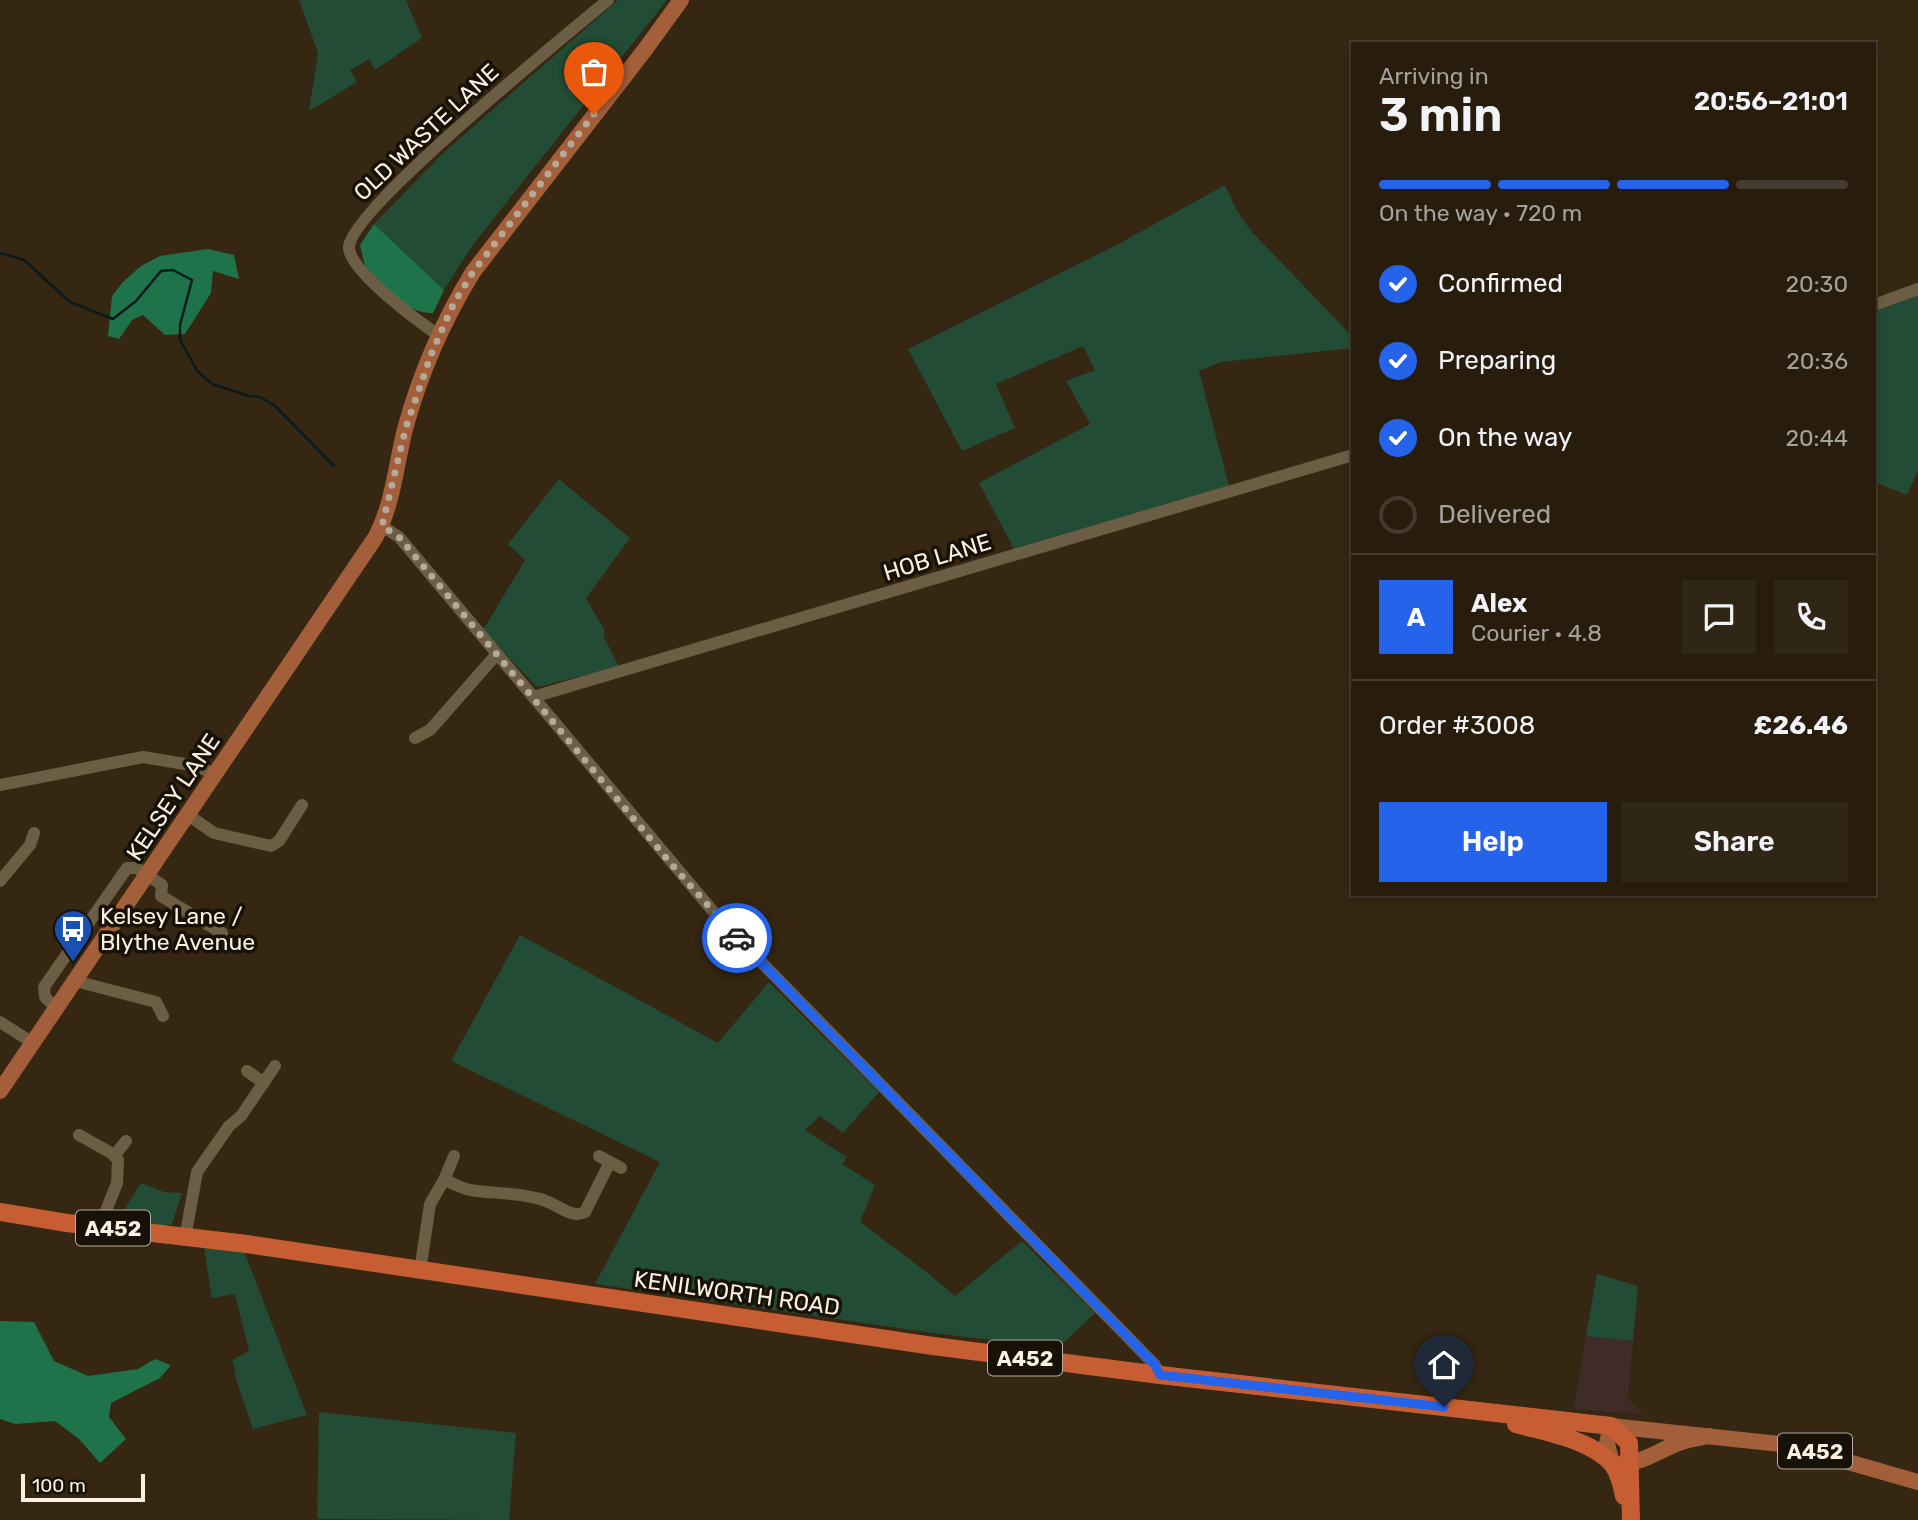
<!DOCTYPE html>
<meta charset="utf-8">
<style>
:root{--surface:#281d0d;--page:#302616;--text:#f1f3f6;--muted:#a5a29d;--line:#443b2e;--accent:#2563eb}
body{margin:0;font-family:Rubik,sans-serif;background:var(--page);color:var(--text);height:100vh;display:flex;flex-direction:column;font-size:26px;white-space:nowrap}
*{box-sizing:border-box;margin:0}
p{font-size:23px;color:var(--muted)}
.icon{flex:none;width:38px;height:38px;fill:none;stroke:currentColor;stroke-width:2;stroke-linecap:round;stroke-linejoin:round}
.map{position:relative;flex:1;overflow:hidden}
.details{position:absolute;left:1351px;top:42px;width:525px;height:854px;display:flex;flex-direction:column;background:var(--surface);border-radius:0px;box-shadow:0 4px 10px #0003,0 0 0 2px var(--line)}
.details>*{flex:none}
.scale{position:absolute;left:21px;bottom:18px;width:124px;box-sizing:border-box;padding-left:7px;border:4px solid #faf1e3;border-top:0;font-size:19px;line-height:24px;white-space:nowrap;color:#faf1e3;-webkit-text-stroke:5px #181108;paint-order:stroke}
.pin{position:absolute;display:grid;place-items:center;width:60px;height:60px;color:#fff;margin:-72px -30px;border-radius:50% 50% 50% 0;rotate:-45deg;box-shadow:0 0 7px #0007}
.pin .icon{rotate:45deg}
.courier{position:absolute;display:grid;place-items:center;width:70px;height:70px;margin:-35px;border:5px solid #2563eb;border-radius:50%;background:#fff;color:#222;box-shadow:0 2px 9px #0007}
.summary em{font-style:normal;font-weight:600}
.summary div{display:flex;flex-direction:column-reverse}
.summary{display:flex;align-items:center;justify-content:space-between;height:119px;padding:0 28px}
h1{font-size:46px;font-weight:600;line-height:52px}
.bar{display:grid;grid-template-columns:repeat(4,1fr);gap:10px 7px;align-content:center;height:84px;padding:0 28px}
.bar i{height:9px;border-radius:5px;background:var(--line)}
.bar .current{background:var(--accent)}
.bar p{grid-column:span 4}
.line{display:flex;align-items:center;gap:18px;padding:0 28px;border-top:2px solid var(--line)}
.line div{flex:1}
.round{display:grid;place-items:center;flex:none;width:74px;height:74px;border-radius:0px;background:var(--page)}
ol{padding:0 28px;list-style:none}
li{display:flex;align-items:center;gap:21px;height:77px}
li p{margin-inline-start:auto}
li .icon{padding:7px;border-radius:50%;background:var(--accent);color:#fff;stroke-width:4}
li:last-child{color:var(--muted)}
li i{width:38px;height:38px;border:4px solid var(--line);border-radius:50%}
.action{display:flex;gap:14px;margin-top:auto;padding:14px 28px}
.action a{flex:1;height:80px;border-radius:0px;background:var(--accent);color:#fff;font-size:28px;font-weight:600;line-height:80px;text-align:center}
.action a+a{background:var(--page);color:var(--text)}
.map>svg:first-child{display:block}
</style>
<div class="map">
<svg width="1918" height="1520" viewBox="0 0 1918 1520">
<rect width="100%" height="100%" fill="#352711"/>
<path fill="#3f2c29" d="M 1586,1336 L 1633,1341 L 1628,1399 L 1644,1414 L 1574,1409 Z"/>
<path fill="#224c35" d="M 299,0 L 406,0 L 422,38 L 375,70 L 369,59 L 350,70 L 357,82 L 309,111 L 318,53 Z
M 618,0 L 667,0 L 472,246 L 444,290 L 374,224 L 442,154 Z
M 1225,185 L 1237,211 L 1252,232 L 1352,336 L 1353,348 L 1221,362 L 1199,371 L 1229,486 L 1014,549 L 979,483 L 1090,424 L 1066,381 L 1095,370 L 1083,346 L 996,384 L 1015,428 L 962,451 L 908,349 L 1115,246 Z
M 1918,295 L 1918,471 L 1907,495 L 1874,482 L 1874,312 Z
M 559,479 L 630,538 L 586,598 L 604,629 L 604,637 L 619,667 L 537,687 L 483,630 L 525,560 L 508,544 Z
M 520,935 L 718,1043 L 769,982 L 879,1092 L 843,1133 L 820,1116 L 805,1130 L 847,1157 L 842,1164 L 875,1185 L 860,1222 L 924,1270 L 955,1296 L 1022,1241 L 1095,1313 L 1058,1348 L 933,1333 L 595,1284 L 660,1162 L 451,1061 Z
M 141,1183 L 164,1192 L 182,1193 L 172,1224 L 162,1227 L 117,1221 Z
M 204,1248 L 244,1251 L 307,1415 L 253,1429 L 234,1373 L 236,1372 L 232,1360 L 249,1351 L 235,1294 L 212,1298 Z
M 1597,1274 L 1638,1286 L 1633,1341 L 1586,1336 Z
M 319,1412 L 516,1433 L 509,1520 L 317,1519 Z"/>
<path fill="#1f734a" d="M 374,224 L 444,290 L 433,313 C 411,315 376,286 366,267 C 363,261 362,252 360,245 Z
M 208,249 L 234,255 L 239,279 L 213,271 L 211,293 L 185,334 L 165,335 L 143,315 L 132,320 L 119,339 L 108,336 L 112,296 L 123,282 L 141,266 L 160,256 Z
M 0,1321 L 34,1322 L 54,1361 L 88,1376 L 138,1369 L 155,1359 L 171,1365 L 160,1378 L 111,1403 L 109,1417 L 126,1439 L 100,1463 L 79,1439 L 55,1421 L 15,1424 L 0,1419 Z"/>
<g fill="none" stroke-linecap="round" stroke-linejoin="round">
<path stroke="#0b1a1d" stroke-width="2.5" d="M 0,253 L 24,260 L 70,302 L 113,319 L 136,301 L 161,271 L 173,270 L 192,280 L 180,325 L 180,340 L 198,372 L 212,384 L 249,396 L 260,397 L 275,406 L 334,466"/>
<path stroke="#6c5d45" stroke-width="12" d="M 1874,305 L 1918,289
M 438,335 C 418,321 350,271 349,248 C 347,212 570,32 608,0
M 382,526 L 399,537 L 722,922 L 1155,1365 L 1160,1375
M 533,697 L 1353,455
M 415,738 L 430,730 L 496,655
M 0,785 L 143,757 L 197,766 L 216,775
M 188,815 L 214,833 L 271,846 L 279,841 L 302,805
M 0,881 L 30,845 L 34,833
M 75,981 L 156,1002 L 163,1016
M 56,1008 L 45,997 L 44,987 L 127,868 L 137,868 L 162,885 L 161,896 L 222,933
M 0,1022 L 33,1043
M 247,1071 L 264,1083
M 79,1135 L 113,1154 L 118,1160 L 117,1183 L 100,1226
M 114,1156 L 126,1141
M 599,1156 L 621,1168
M 444,1180 L 454,1156
M 185,1238 L 197,1172 L 229,1126 L 241,1116 L 275,1066
M 420,1271 L 430,1204 L 444,1180 C 453,1183 461,1188 470,1190 C 493,1194 517,1192 540,1199 C 555,1202 571,1220 585,1212 L 610,1162"/>
<path stroke="#a35e3a" stroke-width="16" d="M 0,1091 L 375,538 C 393,505 396,465 405,429 C 420,374 443,321 473,272 L 644,51 L 681,0
M 1709,1436 C 1698,1438 1687,1440 1676,1444 C 1652,1454 1640,1465 1612,1464 L 1607,1443 L 1611,1426 L 1789,1445 L 1918,1482"/>
<path stroke="#c75e33" stroke-width="18" d="M 0,1212 L 67,1223 L 247,1244 L 933,1346 L 1160,1375 L 1611,1426 L 1629,1443 L 1631,1520
M 1516,1424 C 1545,1432 1593,1440 1613,1465 C 1619,1473 1622,1486 1624,1496"/>
</g>
<g fill="none" stroke-linecap="round" stroke-linejoin="round">
<path stroke="#b5aa9a" stroke-width="7" stroke-dasharray="0 12.6" d="M 594,114 L 473,272 L 454,303 L 432,352 L 406,427 L 382,526 L 399,537 L 673,866 L 737,938"/>
<path stroke="#2563eb" stroke-width="9" d="M 737,938 L 1155,1365 L 1160,1375 L 1444,1407"/>
</g>
<defs>
<g id="bus-pin" transform="scale(2.0125)"><path d="M0 17L-7.5 6A9.5 9.5 0 1 1 7.5 6Z" fill="#1a4fb4" stroke="#181108"/><path d="M-5-6H5V4H4V6H2V4H-2V6H-4V4H-5ZM-3.5-4V0h7V-4ZM-3.5 1.2v1.5H-2V1.2ZM2 1.2v1.5H3.5V1.2Z" fill="#fff"/></g>
</defs>
<g fill-rule="evenodd">
<use href="#bus-pin" x="73" y="929"/>
</g>
<g text-anchor="middle" dominant-baseline="central" stroke-width="7" stroke-linejoin="round" paint-order="stroke">
<g fill="#181108" stroke="#b6aea1" stroke-width="2">
<rect x="76" y="1210.5" width="74" height="35" rx="5"/>
<rect x="988" y="1340.5" width="74" height="35" rx="5"/>
<rect x="1778" y="1433.5" width="74" height="35" rx="5"/>
</g>
<g font-size="21" font-weight="bold" fill="#faf1e3">
<text x="113" y="1228">A452</text>
<text x="1025" y="1358">A452</text>
<text x="1815" y="1451">A452</text>
</g>
<g font-size="23" fill="#faf1e3" stroke="#181108">
<text transform="translate(426 132) rotate(-43)">OLD WASTE LANE</text>
<text transform="translate(937 557) rotate(-17)">HOB LANE</text>
<text transform="translate(173 797) rotate(-56)">KELSEY LANE</text>
<text transform="translate(737 1293) rotate(8)">KENILWORTH ROAD</text>
</g>
<g font-size="23" fill="#faf1e3" stroke="#181108" text-anchor="start">
<text x="100" y="916">Kelsey Lane /<tspan x="100" dy="26">Blythe Avenue</tspan></text>
</g>
</g>
</svg>
<div class="scale">100 m</div>
<div class="pin" style="left:594px;top:114px;background:#ea580c"><svg class="icon" aria-label="bag" viewBox="0 0 24 24"><path d="M5 8h14l-1 12H6zM9 8a3 3 0 0 1 6 0"/></svg></div>
<div class="pin" style="left:1444px;top:1407px;background:#1f2937"><svg class="icon" aria-label="home" viewBox="0 0 24 24"><path d="M3 11l9-7 9 7M6 9v11h12V9"/></svg></div>
<div class="courier" style="left:737px;top:938px"><svg class="icon" aria-label="car" viewBox="0 0 24 24"><path d="M5 17H2v-5l4-1 3-4h7l3 4 3 1v5h-3M9 17h6M6 11h13"/><circle cx="7" cy="17" r="2"/><circle cx="17" cy="17" r="2"/></svg></div>
<section class="details">
<div class="summary"><div><h1>3 min</h1><p>Arriving in</p></div><em>20:56–21:01</em></div>
<div class="bar"><i class="current"></i><i class="current"></i><i class="current"></i><i></i><p>On the way · 720 m</p></div>
<ol>
<li><svg class="icon" aria-label="check" viewBox="0 0 24 24"><path d="M5 12l5 5 9-10"/></svg>Confirmed<p>20:30</p></li>
<li><svg class="icon" aria-label="check" viewBox="0 0 24 24"><path d="M5 12l5 5 9-10"/></svg>Preparing<p>20:36</p></li>
<li><svg class="icon" aria-label="check" viewBox="0 0 24 24"><path d="M5 12l5 5 9-10"/></svg>On the way<p>20:44</p></li>
<li><i></i>Delivered</li>
</ol>
<div class="line" style="height:126px"><b class="round" style="background:var(--accent);color:#fff">A</b><div><b>Alex</b><p>Courier · 4.8</p></div><a class="round"><svg class="icon" aria-label="chat" viewBox="0 0 24 24"><path d="M4 5h16v11H9l-5 4z"/></svg></a><a class="round"><svg class="icon" aria-label="phone" viewBox="0 0 24 24"><path d="M5 4h4l2 5-3 2q2 4 5 5l2-3 5 2v4C11 20 4 13 5 4z"/></svg></a></div>
<div class="line" style="height:91px"><div>Order #3008</div><b>£26.46</b></div>
<div class="action"><a>Help</a><a>Share</a></div>
</section>
</div>
